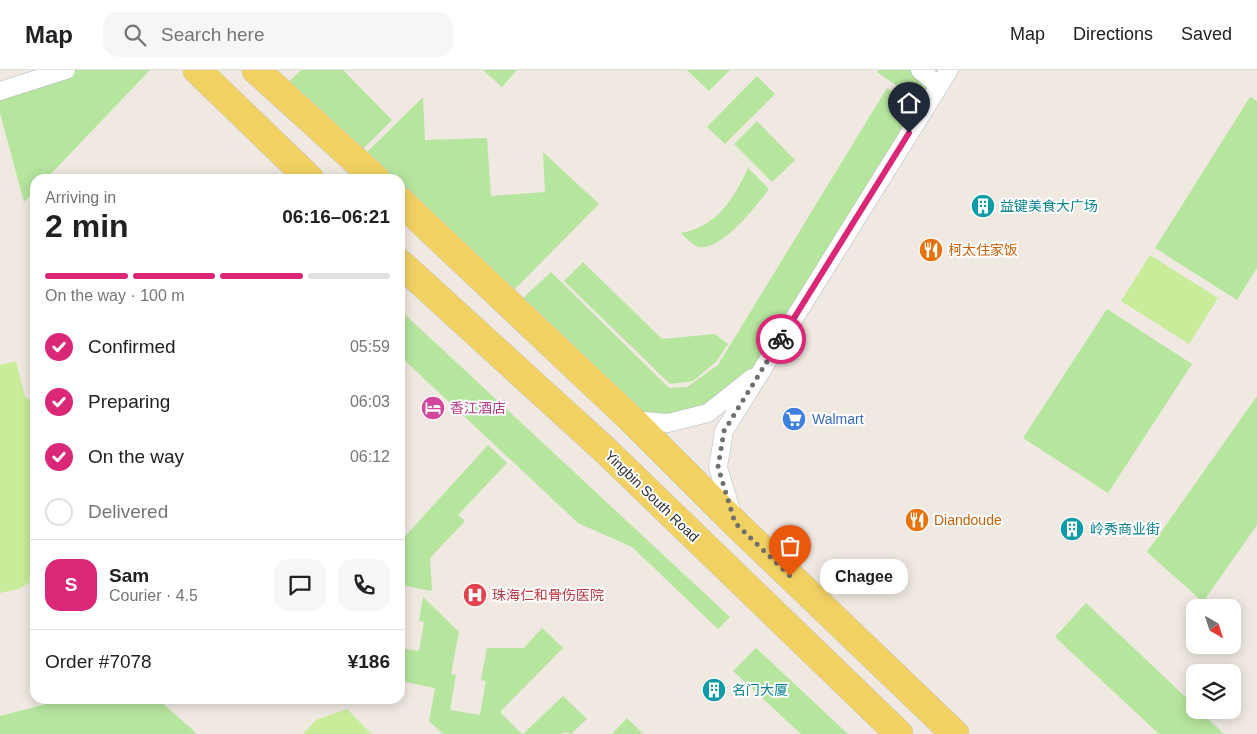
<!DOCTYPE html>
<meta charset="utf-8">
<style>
:root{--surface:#fff;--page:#f6f6f6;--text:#202124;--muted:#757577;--line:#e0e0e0;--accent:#db2777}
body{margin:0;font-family:Helvetica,"Noto Sans SC",sans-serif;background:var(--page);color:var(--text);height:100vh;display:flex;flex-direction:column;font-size:19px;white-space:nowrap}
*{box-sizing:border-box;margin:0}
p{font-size:16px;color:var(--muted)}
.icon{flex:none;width:28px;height:28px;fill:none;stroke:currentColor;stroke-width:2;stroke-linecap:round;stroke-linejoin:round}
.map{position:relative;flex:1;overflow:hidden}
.panel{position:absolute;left:30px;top:104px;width:375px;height:530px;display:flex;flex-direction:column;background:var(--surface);border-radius:15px;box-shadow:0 2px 12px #0003}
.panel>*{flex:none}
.needle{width:32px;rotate:141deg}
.buttons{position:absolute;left:1186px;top:529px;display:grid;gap:10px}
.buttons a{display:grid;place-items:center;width:55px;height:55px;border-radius:10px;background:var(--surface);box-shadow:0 2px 12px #0003;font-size:25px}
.pin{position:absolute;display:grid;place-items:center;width:42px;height:42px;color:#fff;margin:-51px -21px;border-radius:50% 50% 50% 0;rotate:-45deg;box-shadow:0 0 5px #0007}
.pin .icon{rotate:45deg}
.courier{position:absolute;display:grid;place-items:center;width:50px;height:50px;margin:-25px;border:4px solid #db2777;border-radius:50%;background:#fff;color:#222;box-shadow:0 1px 6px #0007}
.bubble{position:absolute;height:35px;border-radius:15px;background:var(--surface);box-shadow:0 2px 12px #0003;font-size:16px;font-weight:700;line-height:35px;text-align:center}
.overview em{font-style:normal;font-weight:700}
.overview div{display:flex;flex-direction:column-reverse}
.overview{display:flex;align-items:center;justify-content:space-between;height:85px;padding:0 15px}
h1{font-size:32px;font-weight:700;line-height:38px}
.bar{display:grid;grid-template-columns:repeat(4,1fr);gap:8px 5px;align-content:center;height:60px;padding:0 15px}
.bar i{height:6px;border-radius:4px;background:var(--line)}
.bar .on{background:var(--accent)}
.bar p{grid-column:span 4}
.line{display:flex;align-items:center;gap:12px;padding:0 15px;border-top:1px solid var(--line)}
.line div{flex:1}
.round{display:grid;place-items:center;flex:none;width:52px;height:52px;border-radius:15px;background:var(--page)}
ol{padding:0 15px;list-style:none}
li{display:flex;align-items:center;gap:15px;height:55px}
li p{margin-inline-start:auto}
li .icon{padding:5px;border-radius:50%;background:var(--accent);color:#fff;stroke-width:4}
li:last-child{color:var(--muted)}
li i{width:28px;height:28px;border:2px solid var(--line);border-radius:50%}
header{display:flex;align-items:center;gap:30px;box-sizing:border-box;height:70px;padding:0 25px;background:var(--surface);border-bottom:1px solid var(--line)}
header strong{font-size:24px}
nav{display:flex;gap:28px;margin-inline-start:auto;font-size:18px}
.search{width:350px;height:45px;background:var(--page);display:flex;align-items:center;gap:12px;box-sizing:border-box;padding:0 18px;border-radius:15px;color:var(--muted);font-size:19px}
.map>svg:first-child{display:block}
</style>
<header>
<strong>Map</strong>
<div class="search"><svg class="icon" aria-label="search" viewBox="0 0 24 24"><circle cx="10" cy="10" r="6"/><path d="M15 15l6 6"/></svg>Search here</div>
<nav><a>Map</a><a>Directions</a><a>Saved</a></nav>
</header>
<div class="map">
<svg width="1257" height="664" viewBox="0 0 1257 664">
<rect width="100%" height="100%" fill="#efe9e1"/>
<path fill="#b6e59e" d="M 67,0 L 150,0 L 46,109 L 35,109 L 35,121 L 24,132 L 0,43 L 0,22 Z
M 301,0 L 343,0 L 392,50 L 356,86 L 286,15 Z
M 483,0 L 517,0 L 502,17 Z
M 687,0 L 730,0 L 709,21 Z
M 879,0 L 945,0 L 923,34 L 877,2 Z
M 757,6 L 775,24 L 725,74 L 707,57 Z
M 887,18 L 918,38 L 756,298 L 706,335 L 668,346 L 634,345 L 522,229 L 551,202 L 669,318 L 687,317 L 718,295 Z
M 423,27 L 425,70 L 487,68 L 491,126 L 545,122 L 543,82 L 599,134 L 512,222 L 400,123 L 400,109 L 384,109 L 361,88 Z
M 1250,27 L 1257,31 L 1257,198 L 1237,230 L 1155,178 Z
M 757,51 L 795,90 L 772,112 L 734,74 Z
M 748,98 L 769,119 C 756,136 722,181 699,177 C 693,176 686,168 681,163 C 717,157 734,128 748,98 Z
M 583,192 L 662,269 L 715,264 L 728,274 L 716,292 L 693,311 L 670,314 L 564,211 Z
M 1107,239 L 1192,294 L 1108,423 L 1023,368 Z
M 400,240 L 730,547 L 718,559 L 632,477 L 578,453 L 400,286 Z
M 1257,326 L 1257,455 L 1203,532 L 1147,482 Z
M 488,375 L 507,393 L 458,445 L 465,451 L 430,488 L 432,521 L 400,515 L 400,472 Z
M 423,527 L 459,562 L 451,604 L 456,605 L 450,640 L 480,645 L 486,611 L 481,610 L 487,578 L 524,578 L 542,558 L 563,578 L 500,642 L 522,664 L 443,664 L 429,651 L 435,618 L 400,611 L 400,578 L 419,581 L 424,552 L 419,551 Z
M 1086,533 L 1195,636 L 1195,640 L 1199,640 L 1224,664 L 1159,664 L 1055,567 Z
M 756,578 L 848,664 L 801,664 L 733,601 Z
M 563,626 L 587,649 L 571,664 L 564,662 L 562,664 L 523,664 Z
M 65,629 L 158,629 L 197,664 L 0,664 L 0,646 Z
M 627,648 L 643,664 L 612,664 Z"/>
<path fill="#c9ec9a" d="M 1150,185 L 1218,228 L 1189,274 L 1121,231 Z
M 16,291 L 25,327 L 35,333 L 35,509 L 19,519 L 0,523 L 0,295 Z
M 347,639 L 372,664 L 303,664 L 316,650 Z"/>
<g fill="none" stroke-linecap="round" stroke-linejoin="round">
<g stroke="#b4b7c1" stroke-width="19">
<path id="street" d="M 920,0 L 939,16
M 0,21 L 66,0
M 632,350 L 668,353 L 708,343 L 752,308
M 733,447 L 718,397 L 724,361 L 949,0"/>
</g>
<g stroke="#c9c9c9" stroke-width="29">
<path id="primary" d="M 197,0 L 310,109
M 256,0 L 376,109
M 400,131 L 632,350 L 735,453 L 955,664
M 400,193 L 605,380 L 899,664"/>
</g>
<use href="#street" stroke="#fff" stroke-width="18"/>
<use href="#primary" stroke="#f2d163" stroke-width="28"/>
</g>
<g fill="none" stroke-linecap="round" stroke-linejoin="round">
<path stroke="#726f6d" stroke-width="5" stroke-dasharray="0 9" d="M 781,269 L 724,361 L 718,397 L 735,453 L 790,506"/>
<path stroke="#db2777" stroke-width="6" d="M 781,269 L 909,63"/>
</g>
<defs>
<g id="building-disc" transform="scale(1.25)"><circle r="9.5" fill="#0f9aa8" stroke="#fff"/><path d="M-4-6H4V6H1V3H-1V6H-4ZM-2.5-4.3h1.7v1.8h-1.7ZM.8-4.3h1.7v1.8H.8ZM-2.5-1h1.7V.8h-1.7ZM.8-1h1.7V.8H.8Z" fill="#fff"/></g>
<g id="restaurant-disc" transform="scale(1.25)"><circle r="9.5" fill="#e8710a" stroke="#fff"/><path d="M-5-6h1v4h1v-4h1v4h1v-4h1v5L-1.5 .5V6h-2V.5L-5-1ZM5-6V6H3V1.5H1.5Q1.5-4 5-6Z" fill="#fff"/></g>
<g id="hotel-disc" transform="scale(1.25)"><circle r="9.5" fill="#d1479c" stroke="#fff"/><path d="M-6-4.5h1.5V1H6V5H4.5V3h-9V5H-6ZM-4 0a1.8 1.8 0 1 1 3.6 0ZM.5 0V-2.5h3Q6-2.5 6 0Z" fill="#fff"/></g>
<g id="supermarket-disc" transform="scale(1.25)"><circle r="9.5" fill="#3f7fe0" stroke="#fff"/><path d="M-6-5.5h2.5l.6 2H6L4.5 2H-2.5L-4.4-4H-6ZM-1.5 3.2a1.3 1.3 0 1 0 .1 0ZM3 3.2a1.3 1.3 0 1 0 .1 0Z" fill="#fff"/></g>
<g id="hospital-disc" transform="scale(1.25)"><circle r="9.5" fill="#e0444e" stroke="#fff"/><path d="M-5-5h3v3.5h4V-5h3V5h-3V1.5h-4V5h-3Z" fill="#fff"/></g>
</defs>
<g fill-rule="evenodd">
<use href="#building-disc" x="983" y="136"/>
<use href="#restaurant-disc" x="931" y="180"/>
<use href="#hotel-disc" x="433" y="338"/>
<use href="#supermarket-disc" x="794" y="349"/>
<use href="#restaurant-disc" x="917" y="450"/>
<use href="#building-disc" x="1072" y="459"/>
<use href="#hospital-disc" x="475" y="525"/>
<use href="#building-disc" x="714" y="620"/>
</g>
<g text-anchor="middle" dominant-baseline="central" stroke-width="4" stroke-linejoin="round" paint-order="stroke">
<g font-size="14" fill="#0d838f" stroke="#fff" text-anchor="start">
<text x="1000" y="136">益键美食大广场</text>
<text x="1090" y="459">岭秀商业街</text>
<text x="732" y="620">名门大厦</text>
</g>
<g font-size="14" fill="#c56008" stroke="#fff" text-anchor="start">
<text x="948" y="180">柯太住家饭</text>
<text x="934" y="450">Diandoude</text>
</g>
<g font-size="14" fill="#b23c85" stroke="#fff" text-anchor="start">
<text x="450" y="338">香江酒店</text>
</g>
<g font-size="14" fill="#366cbe" stroke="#fff" text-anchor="start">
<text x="812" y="349">Walmart</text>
</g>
<g font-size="14" fill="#2e2e2e" stroke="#fff">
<text transform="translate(652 426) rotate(44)">Yingbin South Road</text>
</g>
<g font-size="14" fill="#be3a42" stroke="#fff" text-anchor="start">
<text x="492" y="525">珠海仁和骨伤医院</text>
</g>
</g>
</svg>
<div class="buttons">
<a><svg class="needle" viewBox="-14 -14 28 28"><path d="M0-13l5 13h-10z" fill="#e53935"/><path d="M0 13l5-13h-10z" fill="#757577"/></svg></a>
<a><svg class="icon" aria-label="layers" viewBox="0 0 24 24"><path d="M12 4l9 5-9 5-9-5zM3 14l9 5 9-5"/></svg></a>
</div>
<div class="pin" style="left:790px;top:506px;background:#ea580c"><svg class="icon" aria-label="bag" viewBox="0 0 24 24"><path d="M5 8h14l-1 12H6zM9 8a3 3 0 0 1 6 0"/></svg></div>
<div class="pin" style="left:909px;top:63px;background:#1f2937"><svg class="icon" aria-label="home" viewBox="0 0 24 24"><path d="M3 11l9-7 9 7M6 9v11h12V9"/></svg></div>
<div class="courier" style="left:781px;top:269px"><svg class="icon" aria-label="bike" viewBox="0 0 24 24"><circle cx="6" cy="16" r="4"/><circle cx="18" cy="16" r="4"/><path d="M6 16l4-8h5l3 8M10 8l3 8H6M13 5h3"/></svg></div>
<div class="bubble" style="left:820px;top:489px;width:88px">Chagee</div>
<section class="panel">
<div class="overview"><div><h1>2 min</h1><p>Arriving in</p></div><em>06:16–06:21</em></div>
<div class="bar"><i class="on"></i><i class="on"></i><i class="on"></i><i></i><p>On the way · 100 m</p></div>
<ol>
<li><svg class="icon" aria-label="check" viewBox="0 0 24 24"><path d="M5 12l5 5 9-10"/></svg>Confirmed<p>05:59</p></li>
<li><svg class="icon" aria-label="check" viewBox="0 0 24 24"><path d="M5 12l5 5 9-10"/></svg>Preparing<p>06:03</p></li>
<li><svg class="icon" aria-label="check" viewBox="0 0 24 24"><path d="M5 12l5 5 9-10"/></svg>On the way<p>06:12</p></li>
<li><i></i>Delivered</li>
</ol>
<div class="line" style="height:90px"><b class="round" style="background:var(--accent);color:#fff">S</b><div><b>Sam</b><p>Courier · 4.5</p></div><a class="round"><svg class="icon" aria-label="chat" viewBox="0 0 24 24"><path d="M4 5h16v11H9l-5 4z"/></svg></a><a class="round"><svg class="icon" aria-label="phone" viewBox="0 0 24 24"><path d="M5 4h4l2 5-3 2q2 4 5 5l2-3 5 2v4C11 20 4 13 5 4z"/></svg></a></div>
<div class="line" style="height:65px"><div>Order #7078</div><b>¥186</b></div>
</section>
</div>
